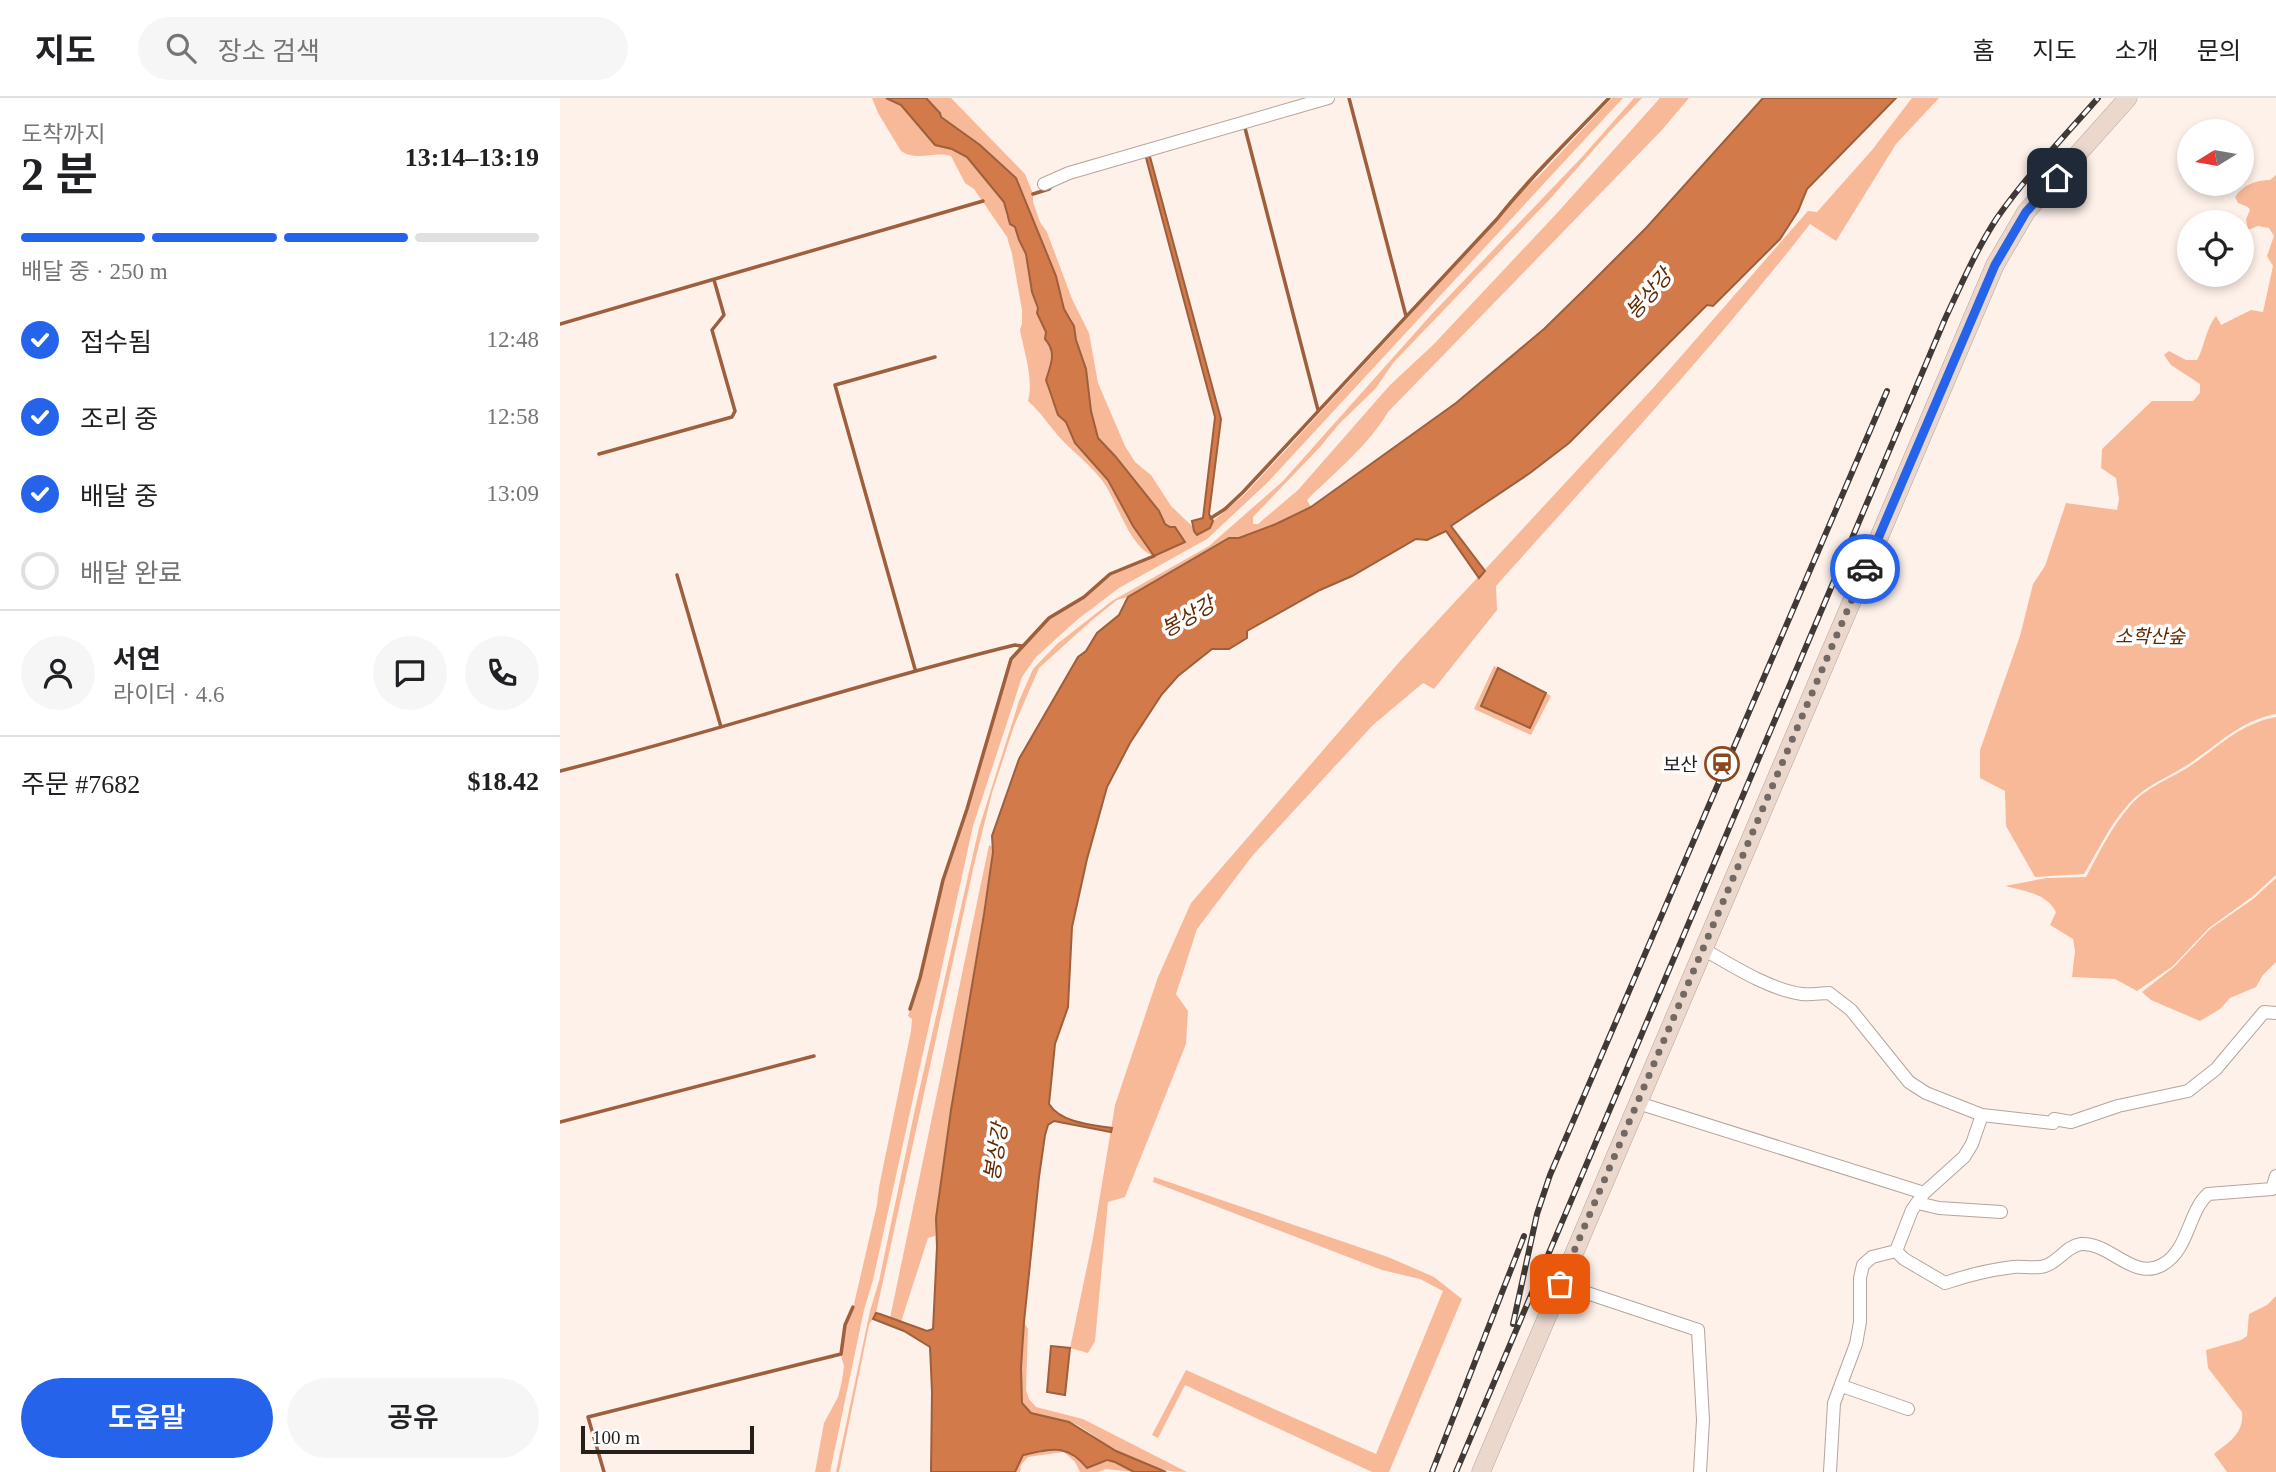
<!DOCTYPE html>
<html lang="ko">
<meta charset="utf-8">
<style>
:root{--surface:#fff;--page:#f6f6f6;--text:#202124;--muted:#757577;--line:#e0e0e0;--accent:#2563eb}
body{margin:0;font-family:"Times New Roman","Noto Sans KR",serif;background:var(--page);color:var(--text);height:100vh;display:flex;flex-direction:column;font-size:26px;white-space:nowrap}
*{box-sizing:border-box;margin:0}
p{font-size:23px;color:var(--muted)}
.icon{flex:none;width:38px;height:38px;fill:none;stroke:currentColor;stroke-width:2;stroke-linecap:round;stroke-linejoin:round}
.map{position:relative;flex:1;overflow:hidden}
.sheet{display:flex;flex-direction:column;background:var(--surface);width:560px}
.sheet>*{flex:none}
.needle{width:46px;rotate:259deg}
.controls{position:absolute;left:1617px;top:21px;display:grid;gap:14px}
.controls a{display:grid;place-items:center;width:77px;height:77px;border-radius:50%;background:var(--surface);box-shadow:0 4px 10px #0003;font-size:35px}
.scale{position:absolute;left:21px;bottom:18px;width:173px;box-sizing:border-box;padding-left:7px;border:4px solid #26201d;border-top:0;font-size:19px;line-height:24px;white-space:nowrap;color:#26201d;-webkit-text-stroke:5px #fff;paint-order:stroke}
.pin{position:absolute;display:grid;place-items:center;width:60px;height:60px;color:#fff;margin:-30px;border-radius:14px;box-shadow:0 4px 10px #0006}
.courier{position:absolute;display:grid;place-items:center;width:70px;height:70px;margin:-35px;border:5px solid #2563eb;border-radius:50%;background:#fff;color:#222;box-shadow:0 2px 9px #0007}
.summary em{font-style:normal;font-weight:600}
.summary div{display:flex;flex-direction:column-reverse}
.summary{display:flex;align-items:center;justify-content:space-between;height:119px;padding:0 21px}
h1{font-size:46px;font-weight:600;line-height:52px}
.bar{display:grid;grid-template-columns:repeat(4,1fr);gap:10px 7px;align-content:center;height:84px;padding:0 21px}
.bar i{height:9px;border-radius:5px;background:var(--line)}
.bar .on{background:var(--accent)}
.bar p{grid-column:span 4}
.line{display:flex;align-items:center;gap:18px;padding:0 21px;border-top:2px solid var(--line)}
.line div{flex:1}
.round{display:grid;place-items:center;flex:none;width:74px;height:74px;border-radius:37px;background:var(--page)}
ol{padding:0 21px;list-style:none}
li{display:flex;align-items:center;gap:21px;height:77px}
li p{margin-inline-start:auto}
li .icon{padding:7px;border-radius:50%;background:var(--accent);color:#fff;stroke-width:4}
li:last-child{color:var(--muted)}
li i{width:38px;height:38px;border:4px solid var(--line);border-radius:50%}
.cta{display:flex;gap:14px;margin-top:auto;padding:14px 21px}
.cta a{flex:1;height:80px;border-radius:42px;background:var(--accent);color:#fff;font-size:28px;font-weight:600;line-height:80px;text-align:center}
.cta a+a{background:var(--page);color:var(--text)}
header{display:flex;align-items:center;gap:42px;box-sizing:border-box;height:98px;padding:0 35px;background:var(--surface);border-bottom:2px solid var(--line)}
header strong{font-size:33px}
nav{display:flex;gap:38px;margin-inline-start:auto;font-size:24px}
.search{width:490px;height:63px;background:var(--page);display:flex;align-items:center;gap:18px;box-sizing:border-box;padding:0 24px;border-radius:38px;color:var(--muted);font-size:26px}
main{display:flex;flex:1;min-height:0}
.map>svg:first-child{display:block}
</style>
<header>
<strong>지도</strong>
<div class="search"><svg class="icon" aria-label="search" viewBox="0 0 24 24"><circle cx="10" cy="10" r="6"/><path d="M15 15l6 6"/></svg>장소 검색</div>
<nav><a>홈</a><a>지도</a><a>소개</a><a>문의</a></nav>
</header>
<main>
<section class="sheet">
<div class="summary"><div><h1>2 분</h1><p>도착까지</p></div><em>13:14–13:19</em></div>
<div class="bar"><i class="on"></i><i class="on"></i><i class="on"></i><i></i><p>배달 중 · 250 m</p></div>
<ol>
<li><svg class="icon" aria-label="check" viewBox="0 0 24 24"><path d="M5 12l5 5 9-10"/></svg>접수됨<p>12:48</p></li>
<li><svg class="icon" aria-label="check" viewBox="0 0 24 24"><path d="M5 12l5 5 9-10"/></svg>조리 중<p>12:58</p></li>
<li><svg class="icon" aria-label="check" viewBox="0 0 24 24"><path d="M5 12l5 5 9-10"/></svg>배달 중<p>13:09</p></li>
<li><i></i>배달 완료</li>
</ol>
<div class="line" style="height:126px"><a class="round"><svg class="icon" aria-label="person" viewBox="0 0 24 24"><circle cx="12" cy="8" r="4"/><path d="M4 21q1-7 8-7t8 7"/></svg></a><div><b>서연</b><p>라이더 · 4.6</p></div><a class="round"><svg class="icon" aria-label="chat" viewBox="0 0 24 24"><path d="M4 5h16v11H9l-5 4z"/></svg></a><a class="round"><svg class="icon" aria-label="phone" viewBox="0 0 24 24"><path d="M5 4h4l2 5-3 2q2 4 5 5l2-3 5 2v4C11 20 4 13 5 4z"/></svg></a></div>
<div class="line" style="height:91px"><div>주문 #7682</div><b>$18.42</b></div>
<div class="cta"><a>도움말</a><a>공유</a></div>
</section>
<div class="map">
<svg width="1716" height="1374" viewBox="0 0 1716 1374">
<rect width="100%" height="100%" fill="#fef1ea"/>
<path fill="#f8b999" d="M 312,0 L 326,0 L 341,7 L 375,47 L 392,51 L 407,59 L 445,104 L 446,117 L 455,129 L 459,142 L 466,156 L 472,194 L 478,210 L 477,215 L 486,234 L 485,241 L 493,254 L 487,288 L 492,303 L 506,324 L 515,345 L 548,382 L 573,428 L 594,458 C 572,452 557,406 546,388 C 535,371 518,358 504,344 C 491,331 482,315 468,303 C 474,281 464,254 460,232 L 462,226 L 462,212 L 452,156 L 447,139 L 414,91 L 405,85 L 391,58 C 375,53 357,64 341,53 L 318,15 Z
M 366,0 L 391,0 L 465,76 L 473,96 L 473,104 L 480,124 L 487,134 L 512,201 L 529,235 L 538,285 L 565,348 L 575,364 L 591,377 L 611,408 L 632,428 L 634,434 L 653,423 L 685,396 L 938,122 L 961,94 L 978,79 L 1052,0 L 1063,0 L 707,385 L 647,441 L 559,490 L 518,521 L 476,559 L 462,579 L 413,728 L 313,1182 L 304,1212 L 270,1374 L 255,1374 L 264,1325 L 278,1299 L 282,1283 L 284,1268 L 281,1258 L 286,1228 L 295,1209 L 294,1206 L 317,1107 L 319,1089 L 351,933 L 352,921 L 348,918 L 361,880 L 384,782 L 408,712 L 452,561 L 481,527 L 525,499 L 551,477 L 625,444 L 605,426 L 599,413 L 578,386 L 538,340 L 531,313 L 526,271 L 516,242 L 516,236 L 511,220 L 504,211 L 496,178 L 456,80 L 420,47 L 381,19 L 380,15 Z
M 1074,0 L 1082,0 L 1051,32 L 989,102 L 833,265 L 816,290 L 779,326 L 760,349 L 693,419 L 693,426 L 698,426 L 738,392 L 830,287 L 873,247 L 998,114 L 1100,0 L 1129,0 L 1101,33 L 828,314 C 808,348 775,374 747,402 L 751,409 C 726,418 696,440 669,440 L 568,499 L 557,502 L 531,523 L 479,570 L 454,628 L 432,695 L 414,767 L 316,1215 L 309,1227 L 279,1374 L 276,1374 L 310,1213 L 319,1183 L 355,1011 L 419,730 L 459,603 L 473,571 L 497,546 L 552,503 L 649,448 L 723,383 L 870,218 L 1023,58 Z
M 1352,0 L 1379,0 L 1336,46 L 1276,143 L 1250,126 C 1152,252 1042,369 936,488 L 937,512 L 874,591 L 863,585 L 813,627 L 693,757 L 637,831 L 616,896 L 628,913 L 626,946 L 565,1099 L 548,1104 L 535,1243 L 528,1255 L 510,1250 L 533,1140 L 555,1007 L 598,879 L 631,805 L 841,562 L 1095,288 L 1248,113 L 1257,114 L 1312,52 Z
M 1716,77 L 1716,616 C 1676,624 1657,649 1624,669 C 1603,682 1583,689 1567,708 C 1549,728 1538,753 1524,776 L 1475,779 L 1446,728 L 1445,693 L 1420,680 L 1420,652 L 1460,538 L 1473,486 L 1485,468 L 1506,405 L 1557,412 L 1559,401 L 1556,380 L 1541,370 L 1542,351 L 1592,303 L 1633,303 L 1640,295 L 1640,286 L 1611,267 L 1604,257 L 1609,253 L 1626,262 L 1637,262 C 1645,248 1645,232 1656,218 L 1661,227 L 1691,212 L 1703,214 L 1713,168 L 1707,158 L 1714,138 L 1709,130 L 1698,128 L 1688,132 L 1686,121 L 1690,112 L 1688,109 L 1678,105 L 1675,99 C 1683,87 1696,82 1710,82 Z
M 934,568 L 938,570 L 921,607 L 970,630 L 986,595 L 991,598 L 971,637 L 914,611 Z
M 1716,619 L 1716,777 L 1692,799 L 1649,830 L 1613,868 L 1577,893 L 1555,881 L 1512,879 L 1515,853 L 1513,841 L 1490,827 L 1496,814 C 1486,795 1464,793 1445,788 L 1487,780 L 1526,779 C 1539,755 1551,730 1569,709 C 1586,689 1606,683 1627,670 C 1658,650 1678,626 1716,619 Z
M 429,747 L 433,749 L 430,773 L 386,1045 L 375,1138 L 368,1140 L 341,1224 L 330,1220 Z
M 1716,780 L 1716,864 L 1703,877 L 1696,889 L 1670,900 L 1660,911 L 1640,923 L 1591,902 L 1582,894 L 1614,869 L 1650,831 L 1693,801 Z
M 594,1079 L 828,1159 L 874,1179 L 902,1201 L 829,1374 L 812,1374 L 625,1287 L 598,1340 L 592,1337 L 626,1272 L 816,1356 L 883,1193 L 860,1181 L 822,1172 L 593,1084 Z
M 1716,1198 L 1716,1374 L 1667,1374 L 1654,1356 C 1669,1344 1684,1336 1682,1314 L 1648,1270 L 1646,1252 L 1681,1242 L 1687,1238 L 1689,1216 L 1707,1207 Z
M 464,1224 L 468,1231 L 466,1292 L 469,1301 L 476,1309 L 523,1321 L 627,1374 C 598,1374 570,1363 546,1347 C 536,1340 526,1331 515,1326 C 500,1320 468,1323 461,1305 C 456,1287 463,1243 464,1224 Z
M 504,1351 L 514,1355 L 527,1370 C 549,1360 554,1362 574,1374 L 546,1371 L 538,1374 L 520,1374 L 515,1364 L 504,1354 L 468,1359 L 461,1367 L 460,1374 L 455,1374 L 463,1357 Z"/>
<path fill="#d27a49" stroke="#9e5f3c" stroke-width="2" d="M 326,0 L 366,0 L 380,15 L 381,19 L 420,47 L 456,80 L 496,178 L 504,211 L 514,228 L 516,242 L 526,271 L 531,313 L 538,340 L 555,358 L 599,413 L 605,426 L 610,429 L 615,429 L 625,444 L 594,458 L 573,428 L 548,382 L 515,345 L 506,324 L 498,317 L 486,282 C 491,266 497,254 485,241 L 486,234 L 477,215 L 478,210 L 472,194 L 466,156 L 459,142 L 455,129 L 450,126 L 444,104 L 407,59 L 392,51 L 375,47 L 341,7 Z
M 1203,0 L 1336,0 L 1247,91 L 1238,113 L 1220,141 L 1153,208 L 1147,207 L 1009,345 L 970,375 L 891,428 L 925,473 L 919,480 L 886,433 L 867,442 L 856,441 L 792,478 L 760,492 L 687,533 L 687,540 L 669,551 L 652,551 L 618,578 L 602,596 L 570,645 L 547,689 L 527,761 L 512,829 L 508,909 L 495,946 L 489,1006 C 501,1025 532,1027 552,1030 L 551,1034 L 494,1023 L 488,1027 L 485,1037 L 479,1079 L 464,1224 L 461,1270 L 462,1305 L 471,1315 L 509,1324 L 556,1353 L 606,1374 L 574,1374 L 555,1364 L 547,1362 L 527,1370 C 507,1345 492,1351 463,1357 L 455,1374 L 371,1374 L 372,1294 L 370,1249 L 344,1233 L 313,1221 L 316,1215 L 320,1216 L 367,1233 L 373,1231 L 377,1149 L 376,1120 L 391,1012 L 424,816 L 433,754 L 432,738 L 459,661 L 518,559 L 526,553 L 537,535 L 559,517 L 568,499 L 669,440 L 679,440 L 716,426 L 751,409 L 896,305 L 984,231 L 1027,189 L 1087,129 Z
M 589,55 L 661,321 L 649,416 L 653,423 L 650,430 L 637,437 L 634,433 L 632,423 L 643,420 L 655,319 L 585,56 Z
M 938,570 L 986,595 L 970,630 L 921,608 Z
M 491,1248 L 510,1250 L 505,1297 L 487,1294 Z"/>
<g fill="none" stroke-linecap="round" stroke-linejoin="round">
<path stroke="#9e5f3c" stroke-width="3.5" d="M 789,0 L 846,218
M 685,30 L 758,312
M 473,96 L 489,91 L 494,86
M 0,226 L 423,103
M 39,356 L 172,319 L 175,313 L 152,232 L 164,217 L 154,182
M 651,420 L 665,411 L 683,394 L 937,121 C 970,79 1012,39 1049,0
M 117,477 L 161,629
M 355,571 L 275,287 L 375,259
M 0,673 C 153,635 302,584 455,547 L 462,548
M 350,911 L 360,880 L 383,782 L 407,711 L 451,561 L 489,520 L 524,499 L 550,476 L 594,458
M 0,1024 L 254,958
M 44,1374 L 28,1319 L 281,1256 L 285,1227 L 293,1209"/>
<g stroke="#b4a59d" stroke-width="14">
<path id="minor" d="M 484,86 L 509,75 L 768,0
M 1143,851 C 1171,867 1210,892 1242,896 C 1251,897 1261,895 1269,895 L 1291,912 L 1349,984 L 1366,995 L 1422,1017 L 1493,1025 L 1494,1021 L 1511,1024 L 1558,1008 L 1628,993 L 1656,971 L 1704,914 L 1716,915
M 1078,1005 L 1364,1095
M 1358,1105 L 1379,1110 L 1441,1114
M 1336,1153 L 1344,1161 L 1385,1185 C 1408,1177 1429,1172 1453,1169 C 1463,1168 1475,1171 1485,1168 C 1499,1164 1506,1148 1521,1146 C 1550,1144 1573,1183 1602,1167 C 1629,1152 1628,1114 1648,1096 L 1712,1091 L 1716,1078
M 1000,1186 L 1138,1232 L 1143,1322 L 1140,1374
M 1282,1288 L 1348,1311
M 1270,1374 L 1274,1305 L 1296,1246 L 1300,1224 L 1300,1180 L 1303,1167 L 1312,1159 L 1336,1153 L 1352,1112 L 1364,1095 L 1404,1059 L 1412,1046 L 1422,1017"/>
</g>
<g stroke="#b4a59d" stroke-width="19">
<path id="secondary" d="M 921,1374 L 1435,167 L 1466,114 L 1568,0"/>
</g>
<use href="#minor" stroke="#fff" stroke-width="12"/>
<use href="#secondary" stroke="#ebd7cc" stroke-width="18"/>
<g stroke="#403936" stroke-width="6">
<path id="rail" d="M 953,1226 L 977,1116 L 990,1077 L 1327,293
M 872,1374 L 964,1138
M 896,1374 L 1385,221 C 1401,187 1416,152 1437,120 C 1467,77 1504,39 1538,0"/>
</g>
<use href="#rail" stroke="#fff" stroke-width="3.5" stroke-dasharray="10" stroke-linecap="butt"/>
</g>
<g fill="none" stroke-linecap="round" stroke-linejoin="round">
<path stroke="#726965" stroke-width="7" stroke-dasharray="0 12.6" d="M 1000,1186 L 1305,471"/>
<path stroke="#2563eb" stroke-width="9" d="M 1305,471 L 1435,167 L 1466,114 L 1497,80"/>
</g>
<defs>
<g id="station-ring" transform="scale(1.75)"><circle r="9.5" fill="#fff" stroke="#8b461c" stroke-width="1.5"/><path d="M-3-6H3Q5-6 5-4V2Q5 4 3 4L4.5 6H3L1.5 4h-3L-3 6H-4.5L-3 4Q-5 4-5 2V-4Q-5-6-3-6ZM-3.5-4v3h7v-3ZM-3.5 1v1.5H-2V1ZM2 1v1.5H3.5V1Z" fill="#8b461c"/></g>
</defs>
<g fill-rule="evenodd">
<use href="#station-ring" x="1162" y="666"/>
</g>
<g text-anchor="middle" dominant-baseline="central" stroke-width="7" stroke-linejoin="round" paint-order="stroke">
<g font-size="19" font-style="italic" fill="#602801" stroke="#fff">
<text x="1590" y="538">소학산숲</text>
</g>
<g font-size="19" fill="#26201d" stroke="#fff" text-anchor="end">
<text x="1138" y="666">보산</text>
</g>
<g font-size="21" font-style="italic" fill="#622902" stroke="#fff">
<text transform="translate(1089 196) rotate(-49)">봉상강</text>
<text transform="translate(628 519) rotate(-30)">봉상강</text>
<text transform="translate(436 1054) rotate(-81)">봉상강</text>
</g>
</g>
</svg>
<div class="controls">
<a><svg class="needle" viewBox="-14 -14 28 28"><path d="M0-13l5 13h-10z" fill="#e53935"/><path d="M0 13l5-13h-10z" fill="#757577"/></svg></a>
<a><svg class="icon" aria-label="locate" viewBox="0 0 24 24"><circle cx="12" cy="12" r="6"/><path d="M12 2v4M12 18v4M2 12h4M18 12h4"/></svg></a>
</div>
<div class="scale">100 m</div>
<div class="pin" style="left:1000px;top:1186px;background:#ea580c"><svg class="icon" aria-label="bag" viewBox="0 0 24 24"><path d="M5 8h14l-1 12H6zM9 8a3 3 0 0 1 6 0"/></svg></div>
<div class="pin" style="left:1497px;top:80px;background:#1f2937"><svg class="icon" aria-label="home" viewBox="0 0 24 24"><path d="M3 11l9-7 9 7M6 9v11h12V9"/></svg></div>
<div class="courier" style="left:1305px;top:471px"><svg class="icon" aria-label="car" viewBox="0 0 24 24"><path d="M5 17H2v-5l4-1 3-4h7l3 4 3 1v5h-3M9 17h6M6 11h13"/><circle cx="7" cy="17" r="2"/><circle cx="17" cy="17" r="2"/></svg></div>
</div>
</main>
